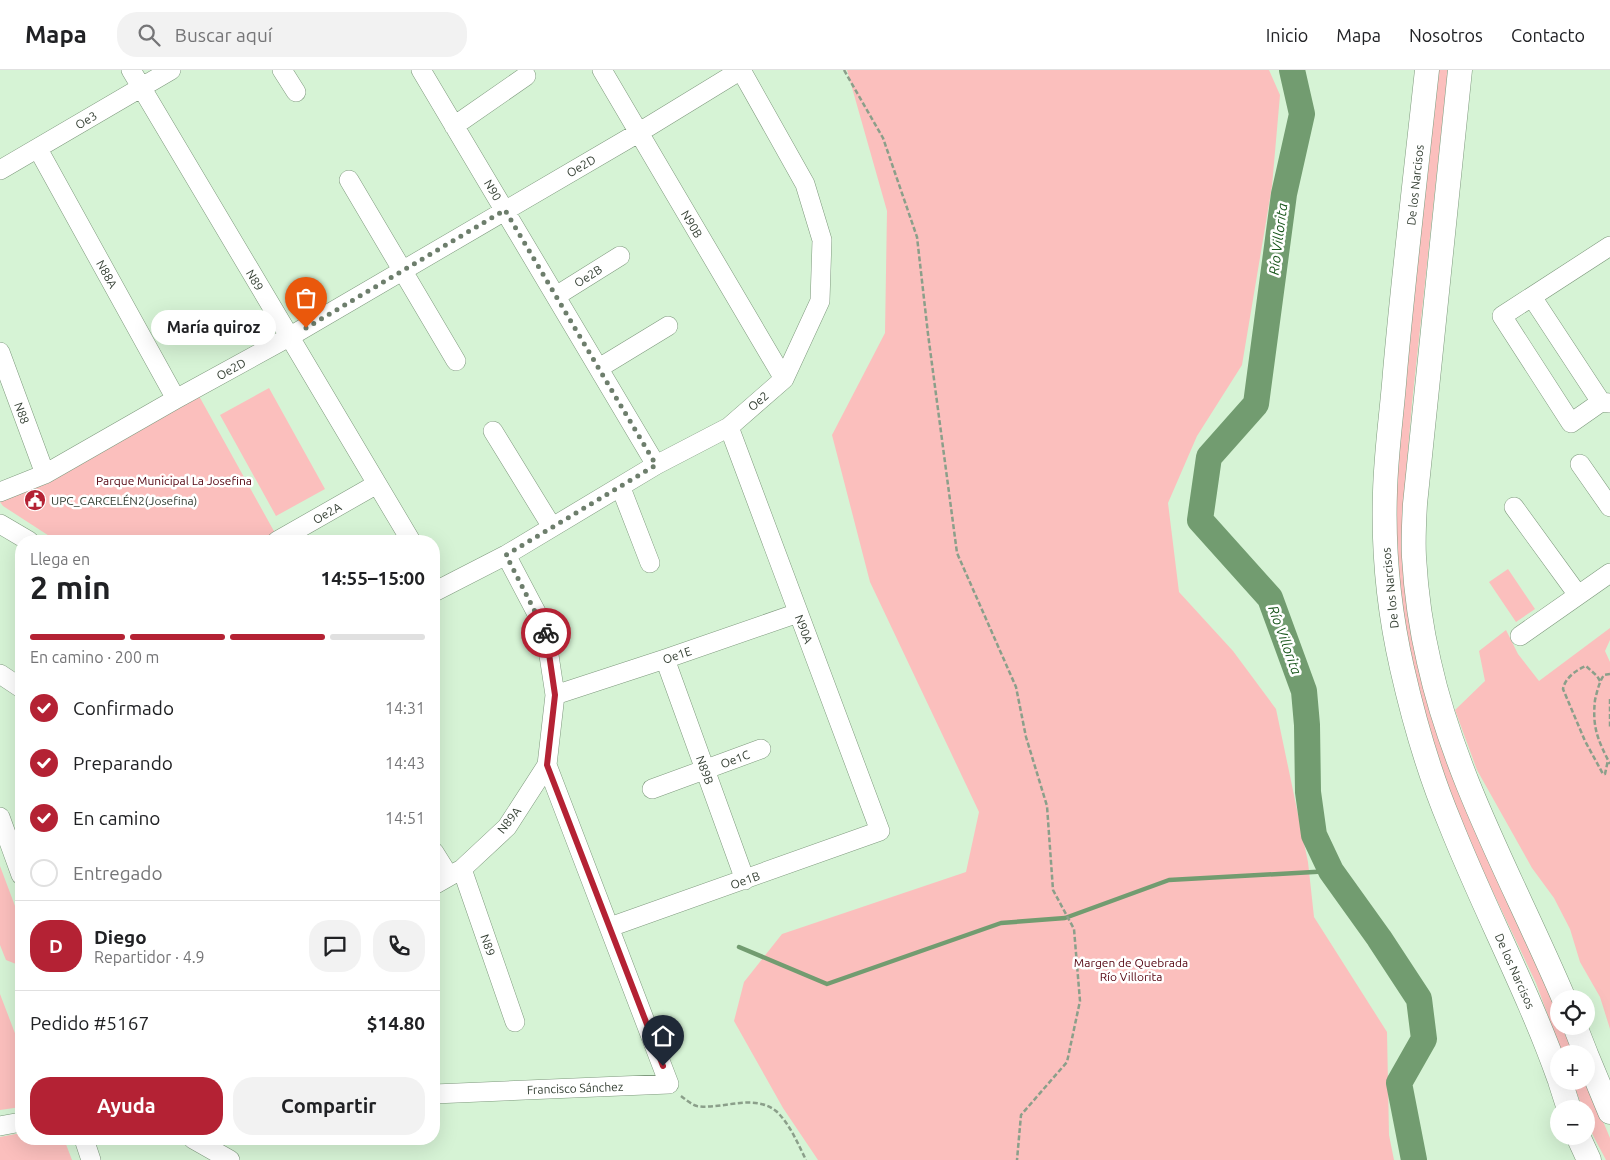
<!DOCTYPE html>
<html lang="es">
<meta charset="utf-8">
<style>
:root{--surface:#fff;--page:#f2f2f2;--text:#202124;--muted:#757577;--line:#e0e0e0;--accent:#b42234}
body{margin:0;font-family:Ubuntu,sans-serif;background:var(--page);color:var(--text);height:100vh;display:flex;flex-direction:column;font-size:19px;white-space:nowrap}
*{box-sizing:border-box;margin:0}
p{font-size:16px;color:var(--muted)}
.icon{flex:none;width:28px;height:28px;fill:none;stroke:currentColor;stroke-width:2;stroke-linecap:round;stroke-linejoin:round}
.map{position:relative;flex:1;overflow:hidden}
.sheet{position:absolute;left:15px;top:465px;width:425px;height:610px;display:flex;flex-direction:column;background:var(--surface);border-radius:20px;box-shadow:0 5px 20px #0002}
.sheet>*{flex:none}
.fabs{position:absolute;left:1550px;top:920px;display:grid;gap:10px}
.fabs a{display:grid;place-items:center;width:45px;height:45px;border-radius:50%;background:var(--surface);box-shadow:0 5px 20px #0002;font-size:25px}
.pin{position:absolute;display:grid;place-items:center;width:42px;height:42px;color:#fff;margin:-51px -21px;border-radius:50% 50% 50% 0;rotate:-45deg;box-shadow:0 0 5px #0007}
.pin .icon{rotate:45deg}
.courier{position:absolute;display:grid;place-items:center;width:50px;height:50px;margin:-25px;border:4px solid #b42234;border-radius:50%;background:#fff;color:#222;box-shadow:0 1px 6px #0007}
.bubble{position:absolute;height:35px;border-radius:18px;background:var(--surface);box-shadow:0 5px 20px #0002;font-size:16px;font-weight:700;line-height:35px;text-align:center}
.summary em{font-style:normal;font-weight:700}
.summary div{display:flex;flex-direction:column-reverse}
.summary{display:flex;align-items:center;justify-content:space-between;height:85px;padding:0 15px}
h1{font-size:32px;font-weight:700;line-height:38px}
.bar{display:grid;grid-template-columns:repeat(4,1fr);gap:8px 5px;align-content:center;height:60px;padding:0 15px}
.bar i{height:6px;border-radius:4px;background:var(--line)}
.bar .selected{background:var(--accent)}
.bar p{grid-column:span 4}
.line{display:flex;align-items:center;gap:12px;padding:0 15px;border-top:1px solid var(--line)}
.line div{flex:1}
.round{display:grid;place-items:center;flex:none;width:52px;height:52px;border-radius:20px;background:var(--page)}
ol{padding:0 15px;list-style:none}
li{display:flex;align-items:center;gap:15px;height:55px}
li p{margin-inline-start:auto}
li .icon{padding:5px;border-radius:50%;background:var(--accent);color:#fff;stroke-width:4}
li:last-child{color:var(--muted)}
li i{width:28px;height:28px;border:2px solid var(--line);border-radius:50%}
.cta{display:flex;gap:10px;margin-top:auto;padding:10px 15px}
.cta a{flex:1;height:58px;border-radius:20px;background:var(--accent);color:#fff;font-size:20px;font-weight:700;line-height:58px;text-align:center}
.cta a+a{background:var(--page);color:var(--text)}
header{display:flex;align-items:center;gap:30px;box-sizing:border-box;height:70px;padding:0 25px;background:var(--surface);border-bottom:1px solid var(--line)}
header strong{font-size:24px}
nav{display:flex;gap:28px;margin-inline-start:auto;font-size:18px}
.search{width:350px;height:45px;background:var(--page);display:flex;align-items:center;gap:12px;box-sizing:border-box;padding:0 18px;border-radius:20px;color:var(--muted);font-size:19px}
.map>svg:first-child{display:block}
</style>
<header>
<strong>Mapa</strong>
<div class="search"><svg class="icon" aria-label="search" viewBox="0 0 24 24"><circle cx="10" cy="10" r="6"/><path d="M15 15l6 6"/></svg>Buscar aquí</div>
<nav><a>Inicio</a><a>Mapa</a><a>Nosotros</a><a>Contacto</a></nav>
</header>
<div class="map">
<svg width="1610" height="1090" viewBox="0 0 1610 1090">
<rect width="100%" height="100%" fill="#d6f3d5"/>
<path fill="#fbbfbd" d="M 847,0 L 1269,0 L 1280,25 L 1272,116 L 1242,295 L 1197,366 L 1168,433 L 1179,522 L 1233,581 L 1276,639 L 1308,792 L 1314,847 L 1387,962 L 1389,1065 L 1394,1090 L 818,1090 L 783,1038 L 734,951 L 744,912 L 782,864 L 966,802 L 979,742 L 870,512 L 832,365 L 885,263 L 887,141 Z
M 1436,0 L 1448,0 L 1412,333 L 1403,440 L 1412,544 L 1559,933 L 1559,956 L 1568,956 L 1578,984 L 1562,984 L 1536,913 L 1474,782 L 1449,720 L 1420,628 L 1407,566 L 1400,521 L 1396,489 L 1396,397 Z
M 269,318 L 325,419 L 276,446 L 220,345 Z
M 199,326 L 275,463 L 260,471 L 57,471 L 3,436 L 0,432 L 1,428 Z
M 1508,499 L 1535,539 L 1516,552 L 1489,512 Z
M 1610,558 L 1610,570 L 1605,581 L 1610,592 L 1610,959 L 1600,927 L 1580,892 L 1570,859 L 1554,828 L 1532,798 L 1477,700 L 1455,640 L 1485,611 L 1479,581 L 1506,560 L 1518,584 L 1539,611 Z
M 0,796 L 21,852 L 21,896 L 6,890 L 0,875 Z
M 0,924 L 21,979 L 21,1037 L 0,1040 Z
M 1572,1011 L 1586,1011 L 1610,1068 L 1610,1090 L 1606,1090 C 1598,1074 1586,1057 1586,1039 L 1583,1039 Z
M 21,1063 L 21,1069 L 64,1069 L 72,1090 L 0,1090 L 0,1067 Z"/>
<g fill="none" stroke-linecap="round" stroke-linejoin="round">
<path stroke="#729c70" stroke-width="4.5" d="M 739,877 L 827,914 L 1001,853 L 1065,848 L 1169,810 L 1331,801"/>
<path stroke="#729c70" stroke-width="26" d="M 1292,0 L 1302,44 L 1284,124 L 1256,334 L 1209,387 L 1200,450 L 1270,528 L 1304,621 L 1307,655 L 1308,722 L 1314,765 L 1331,801 L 1379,868 L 1419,929 L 1424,969 L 1399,1013 L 1414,1090"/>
<g stroke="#7e997d" stroke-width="20">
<path id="minor" d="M 131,0 L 411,471
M 282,0 L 296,22
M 421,0 L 656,395
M 602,0 L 784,309
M 454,56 L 526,6
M 38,79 L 176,329
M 0,100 L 171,0
M 349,110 L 456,291
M 1610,176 L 1502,246 L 1571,353 L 1601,332 L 1610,333
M 556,226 L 620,186
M 1532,227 L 1601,332
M 0,282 L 45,404
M 599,298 L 668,256
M 493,361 L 552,457
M 1580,394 L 1610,437
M 621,418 L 650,493
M 0,422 L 45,404 L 176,329 L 289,267 L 638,63 L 741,0
M 1514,437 L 1578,525
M 0,454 L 29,471
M 277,471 L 377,414
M 434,522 L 506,485 L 656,395 L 729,357 L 784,309 L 820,231 L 822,170 L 805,114 L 741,0
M 1520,566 L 1610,503
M 665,589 L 745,810
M 0,604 L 21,618
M 555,625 L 665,589 L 798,543
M 652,719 L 761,679
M 0,747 L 21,805
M 434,782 L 449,806
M 462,799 L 515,952
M 434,815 L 462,799 L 507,757 L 547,695 L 555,625 L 545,559 L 506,485
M 610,857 L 880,761 L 729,357
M 434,1024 L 669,1014 L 547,695
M 0,1056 L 21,1052
M 84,1069 L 91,1090
M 193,1069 L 230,1090"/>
</g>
<g stroke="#7e997d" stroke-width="25">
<path id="major" d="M 1427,0 C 1416,101 1404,201 1395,302 C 1392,342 1386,382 1385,422 C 1383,480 1389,541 1402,598 C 1414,651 1429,703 1450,753 C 1484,839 1528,921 1559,1008
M 1460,0 L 1415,434 C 1414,452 1413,470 1414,487 C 1416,522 1421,558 1429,592 C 1455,710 1517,818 1564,929
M 1575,956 L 1586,984
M 1586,984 L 1610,1042
M 1560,1011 L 1569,1039
M 1578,1066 L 1589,1090"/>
</g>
<path stroke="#8b9f8a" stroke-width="2.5" stroke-dasharray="5 2.5" stroke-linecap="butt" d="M 844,0 L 883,68 L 917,167 L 928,264 L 957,483 L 1016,617 L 1026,667 L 1047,736 L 1053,820 L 1074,859 L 1080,931 L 1067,992 L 1021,1045 L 1017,1090
M 1610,604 L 1604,605 C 1599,612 1597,622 1595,630 C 1592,658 1598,670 1610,694
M 1600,611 L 1597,606 L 1586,596 C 1576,600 1565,608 1563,619 L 1585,671 L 1603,704 L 1605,704 L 1608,690
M 1610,629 L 1610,657
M 681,1026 C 685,1029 692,1035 697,1036 C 722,1040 753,1023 776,1041 C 790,1054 798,1074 806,1090"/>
<use href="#minor" stroke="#fff" stroke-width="19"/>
<use href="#major" stroke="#fff" stroke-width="24"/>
</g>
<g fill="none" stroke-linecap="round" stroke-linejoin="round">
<path stroke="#6d7e6c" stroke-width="5" stroke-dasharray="0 9" d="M 306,258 L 505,140 L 656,395 L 506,485 L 546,563"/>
<path stroke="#b42234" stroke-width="6" d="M 546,563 L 555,625 L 547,695 L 663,996"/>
</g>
<defs>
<g id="civic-disc" transform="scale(1.125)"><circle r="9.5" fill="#b42234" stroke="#fff"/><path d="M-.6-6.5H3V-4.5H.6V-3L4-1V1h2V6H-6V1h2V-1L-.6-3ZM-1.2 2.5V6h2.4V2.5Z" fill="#fff"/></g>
</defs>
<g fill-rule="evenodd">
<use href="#civic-disc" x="35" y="430"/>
</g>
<g text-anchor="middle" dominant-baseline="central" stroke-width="5" stroke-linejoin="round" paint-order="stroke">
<g font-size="12" fill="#343f33" stroke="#fff">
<text transform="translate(86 50) rotate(-31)">Oe3</text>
<text transform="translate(581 96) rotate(-30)">Oe2D</text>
<text transform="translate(1415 115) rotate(-84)">De los Narcisos</text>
<text transform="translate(493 120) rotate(59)">N90</text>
<text transform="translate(692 154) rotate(59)">N90B</text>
<text transform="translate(107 204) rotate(61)">N88A</text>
<text transform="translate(588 206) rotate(-32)">Oe2B</text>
<text transform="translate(255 210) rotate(59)">N89</text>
<text transform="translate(231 299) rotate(-29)">Oe2D</text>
<text transform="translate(758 331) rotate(-41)">Oe2</text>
<text transform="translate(22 343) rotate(70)">N88</text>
<text transform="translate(327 443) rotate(-30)">Oe2A</text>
<text transform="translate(1390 518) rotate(-96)">De los Narcisos</text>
<text transform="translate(804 559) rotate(69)">N90A</text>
<text transform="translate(677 585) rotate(-19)">Oe1E</text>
<text transform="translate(735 689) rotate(-21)">Oe1C</text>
<text transform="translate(705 700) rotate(70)">N89B</text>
<text transform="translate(509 750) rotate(-52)">N89A</text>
<text transform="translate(745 810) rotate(-20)">Oe1B</text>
<text transform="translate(488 875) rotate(71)">N89</text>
<text transform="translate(1515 901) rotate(66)">De los Narcisos</text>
<text transform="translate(575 1018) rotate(-2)">Francisco Sánchez</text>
</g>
<g font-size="12" fill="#53030f" stroke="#fff">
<text x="174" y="410">Parque Municipal La Josefina</text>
<text x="1131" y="892">Margen de Quebrada<tspan x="1131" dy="14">Río Villorita</tspan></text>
</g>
<g font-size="12" fill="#343f33" stroke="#fff" text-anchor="start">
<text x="51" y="430">UPC_CARCELÉN2(Josefina)</text>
</g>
<g font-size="14" font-style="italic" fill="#1a571d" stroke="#fff">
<text transform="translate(1278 169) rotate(-83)">Río Villorita</text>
<text transform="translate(1285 570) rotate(70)">Río Villorita</text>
</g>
</g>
</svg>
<div class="fabs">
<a><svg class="icon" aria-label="locate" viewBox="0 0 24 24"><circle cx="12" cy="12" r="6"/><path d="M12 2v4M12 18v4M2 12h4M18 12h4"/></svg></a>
<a>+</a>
<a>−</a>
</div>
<div class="pin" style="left:306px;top:258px;background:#ea580c"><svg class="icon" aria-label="bag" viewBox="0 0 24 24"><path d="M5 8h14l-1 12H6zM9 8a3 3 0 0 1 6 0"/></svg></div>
<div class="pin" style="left:663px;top:996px;background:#1f2937"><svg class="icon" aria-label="home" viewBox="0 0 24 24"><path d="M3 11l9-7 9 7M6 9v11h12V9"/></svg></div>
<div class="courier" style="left:546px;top:563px"><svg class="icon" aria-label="bike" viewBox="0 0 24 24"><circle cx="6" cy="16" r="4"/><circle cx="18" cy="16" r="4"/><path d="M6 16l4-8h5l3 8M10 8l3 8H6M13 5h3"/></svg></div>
<div class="bubble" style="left:151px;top:240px;width:125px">María quiroz</div>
<section class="sheet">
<div class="summary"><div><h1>2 min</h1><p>Llega en</p></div><em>14:55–15:00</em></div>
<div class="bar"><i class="selected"></i><i class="selected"></i><i class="selected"></i><i></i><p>En camino · 200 m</p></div>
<ol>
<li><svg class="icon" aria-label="check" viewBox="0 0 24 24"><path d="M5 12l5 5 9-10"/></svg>Confirmado<p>14:31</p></li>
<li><svg class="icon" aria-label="check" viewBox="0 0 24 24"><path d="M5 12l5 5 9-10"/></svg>Preparando<p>14:43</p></li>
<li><svg class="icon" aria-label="check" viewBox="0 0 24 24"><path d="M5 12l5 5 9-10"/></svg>En camino<p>14:51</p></li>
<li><i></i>Entregado</li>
</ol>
<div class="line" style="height:90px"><b class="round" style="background:var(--accent);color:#fff">D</b><div><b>Diego</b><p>Repartidor · 4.9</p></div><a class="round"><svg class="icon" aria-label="chat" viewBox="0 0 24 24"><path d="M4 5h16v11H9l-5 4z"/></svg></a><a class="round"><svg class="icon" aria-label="phone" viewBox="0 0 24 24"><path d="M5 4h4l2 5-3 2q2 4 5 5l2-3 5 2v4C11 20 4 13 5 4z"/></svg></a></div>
<div class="line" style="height:65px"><div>Pedido #5167</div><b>$14.80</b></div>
<div class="cta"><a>Ayuda</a><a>Compartir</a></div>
</section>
</div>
